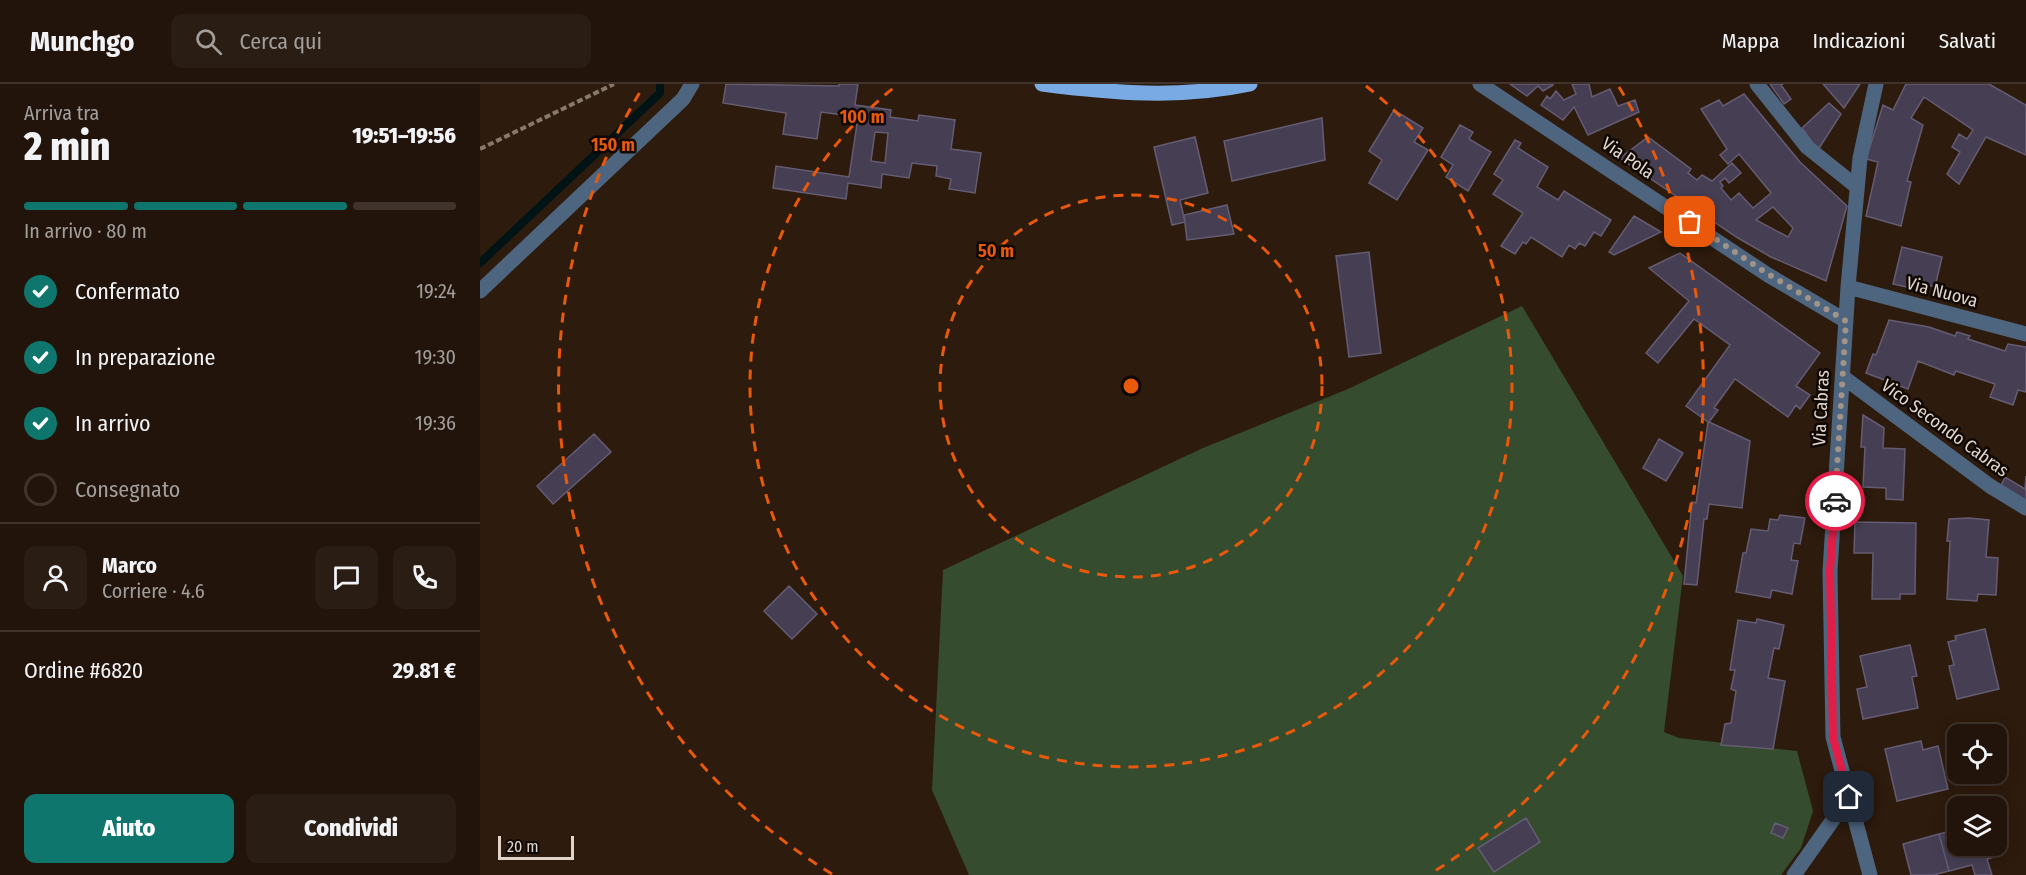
<!DOCTYPE html>
<html lang="it">
<meta charset="utf-8">
<style>
:root{--surface:#22140a;--page:#2a1d13;--text:#f1f3f6;--muted:#a29e9c;--line:#3f332b;--accent:#0f766e}
body{margin:0;font-family:"Fira Sans Condensed",sans-serif;background:var(--page);color:var(--text);height:100vh;display:flex;flex-direction:column;font-size:22px;white-space:nowrap}
*{box-sizing:border-box;margin:0}
p{font-size:20px;color:var(--muted)}
.icon{flex:none;width:33px;height:33px;fill:none;stroke:currentColor;stroke-width:2;stroke-linecap:round;stroke-linejoin:round}
.map{position:relative;flex:1;overflow:hidden}
.drawer{display:flex;flex-direction:column;background:var(--surface);width:480px}
.drawer>*{flex:none}
.tools{position:absolute;left:1467px;top:640px;display:grid;gap:12px}
.tools a{display:grid;place-items:center;width:60px;height:60px;border-radius:12px;background:var(--surface);box-shadow:0 3px 15px #0003,0 0 0 2px var(--line);font-size:30px}
.scale{position:absolute;left:18px;bottom:15px;width:76px;box-sizing:border-box;padding-left:6px;border:3px solid #e1d4cb;border-top:0;font-size:16px;line-height:21px;white-space:nowrap;color:#e1d4cb;-webkit-text-stroke:4px #0f0803;paint-order:stroke}
.pin{position:absolute;display:grid;place-items:center;width:51px;height:51px;color:#fff;margin:-26px;border-radius:12px;box-shadow:0 3px 9px #0006}
.courier{position:absolute;display:grid;place-items:center;width:60px;height:60px;margin:-30px;border:4px solid #e11d48;border-radius:50%;background:#fff;color:#222;box-shadow:0 2px 8px #0007}
.headline em{font-style:normal;font-weight:800}
.headline div{display:flex;flex-direction:column-reverse}
.headline{display:flex;align-items:center;justify-content:space-between;height:102px;padding:0 24px}
h1{font-size:39px;font-weight:800;line-height:45px}
.bar{display:grid;grid-template-columns:repeat(4,1fr);gap:9px 6px;align-content:center;height:72px;padding:0 24px}
.bar i{height:8px;border-radius:4px;background:var(--line)}
.bar .active{background:var(--accent)}
.bar p{grid-column:span 4}
.line{display:flex;align-items:center;gap:15px;padding:0 24px;border-top:2px solid var(--line)}
.line div{flex:1}
.round{display:grid;place-items:center;flex:none;width:63px;height:63px;border-radius:12px;background:var(--page)}
ol{padding:0 24px;list-style:none}
li{display:flex;align-items:center;gap:18px;height:66px}
li p{margin-inline-start:auto}
li .icon{padding:6px;border-radius:50%;background:var(--accent);color:#fff;stroke-width:4}
li:last-child{color:var(--muted)}
li i{width:33px;height:33px;border:3px solid var(--line);border-radius:50%}
.action{display:flex;gap:12px;margin-top:auto;padding:12px 24px}
.action a{flex:1;height:69px;border-radius:12px;background:var(--accent);color:#fff;font-size:24px;font-weight:800;line-height:69px;text-align:center}
.action a+a{background:var(--page);color:var(--text)}
header{display:flex;align-items:center;gap:36px;box-sizing:border-box;height:84px;padding:0 30px;background:var(--surface);border-bottom:2px solid var(--line)}
header strong{font-size:28px}
nav{display:flex;gap:33px;margin-inline-start:auto;font-size:21px}
.search{width:420px;height:54px;background:var(--page);display:flex;align-items:center;gap:15px;box-sizing:border-box;padding:0 21px;border-radius:12px;color:var(--muted);font-size:22px}
main{display:flex;flex:1;min-height:0}
.map>svg:first-child{display:block}
</style>
<header>
<strong>Munchgo</strong>
<div class="search"><svg class="icon" aria-label="search" viewBox="0 0 24 24"><circle cx="10" cy="10" r="6"/><path d="M15 15l6 6"/></svg>Cerca qui</div>
<nav><a>Mappa</a><a>Indicazioni</a><a>Salvati</a></nav>
</header>
<main>
<section class="drawer">
<div class="headline"><div><h1>2 min</h1><p>Arriva tra</p></div><em>19:51–19:56</em></div>
<div class="bar"><i class="active"></i><i class="active"></i><i class="active"></i><i></i><p>In arrivo · 80 m</p></div>
<ol>
<li><svg class="icon" aria-label="check" viewBox="0 0 24 24"><path d="M5 12l5 5 9-10"/></svg>Confermato<p>19:24</p></li>
<li><svg class="icon" aria-label="check" viewBox="0 0 24 24"><path d="M5 12l5 5 9-10"/></svg>In preparazione<p>19:30</p></li>
<li><svg class="icon" aria-label="check" viewBox="0 0 24 24"><path d="M5 12l5 5 9-10"/></svg>In arrivo<p>19:36</p></li>
<li><i></i>Consegnato</li>
</ol>
<div class="line" style="height:108px"><a class="round"><svg class="icon" aria-label="person" viewBox="0 0 24 24"><circle cx="12" cy="8" r="4"/><path d="M4 21q1-7 8-7t8 7"/></svg></a><div><b>Marco</b><p>Corriere · 4.6</p></div><a class="round"><svg class="icon" aria-label="chat" viewBox="0 0 24 24"><path d="M4 5h16v11H9l-5 4z"/></svg></a><a class="round"><svg class="icon" aria-label="phone" viewBox="0 0 24 24"><path d="M5 4h4l2 5-3 2q2 4 5 5l2-3 5 2v4C11 20 4 13 5 4z"/></svg></a></div>
<div class="line" style="height:78px"><div>Ordine #6820</div><b>29.81 €</b></div>
<div class="action"><a>Aiuto</a><a>Condividi</a></div>
</section>
<div class="map">
<svg width="1546" height="791" viewBox="0 0 1546 791">
<rect width="100%" height="100%" fill="#2d1b0d"/>
<path fill="#364c2e" d="M 1042,222 L 1203,492 L 1184,648 L 1199,654 L 1317,667 L 1333,727 L 1321,764 L 1301,791 L 489,791 L 452,706 L 463,486 L 723,364 L 868,305 Z"/>
<g fill="none" stroke-linecap="round" stroke-linejoin="round">
<path stroke="#001315" stroke-width="8" d="M 0,179 L 180,9 L 180,0"/>
</g>
<path fill="#463f54" stroke="#645c73" stroke-width="1.5" fill-rule="evenodd" d="M 246,0 L 359,2 L 359,0 L 378,0 L 375,21 L 411,26 L 410,33 L 438,37 L 439,31 L 475,36 L 471,65 L 501,69 L 495,109 L 469,105 L 471,95 L 456,92 L 457,82 L 432,79 L 429,94 L 402,90 L 401,104 L 368,99 L 366,115 L 293,104 L 296,82 L 369,93 L 378,33 L 341,28 L 337,55 L 303,50 L 306,29 L 243,19 ZM 395,48 L 408,49 L 405,79 L 391,77 Z
M 1030,0 L 1073,0 L 1073,1 L 1063,7 L 1058,2 L 1047,12 Z
M 1092,0 L 1109,0 L 1112,13 L 1130,5 L 1138,22 L 1155,16 L 1159,28 L 1108,51 L 1094,23 L 1083,36 L 1061,21 L 1067,12 L 1070,15 L 1076,7 L 1084,16 L 1096,10 Z
M 1290,0 L 1303,0 L 1301,1 L 1311,15 L 1304,20 Z
M 1343,0 L 1380,0 L 1364,24 Z
M 1426,0 L 1509,0 L 1546,21 L 1546,71 L 1506,53 L 1479,100 L 1467,90 L 1480,68 L 1472,63 L 1479,50 L 1487,55 L 1493,46 L 1444,13 L 1431,34 L 1443,41 L 1427,97 L 1431,98 L 1421,142 L 1386,132 L 1398,78 L 1386,75 L 1403,21 L 1413,26 Z
M 1264,10 L 1320,78 L 1367,122 L 1346,197 L 1291,173 L 1258,154 L 1140,74 L 1168,53 L 1211,85 L 1208,89 L 1217,96 L 1222,91 L 1232,97 L 1252,79 L 1261,89 L 1249,99 L 1245,94 L 1240,98 L 1243,102 L 1241,104 L 1251,116 L 1259,109 L 1273,124 L 1291,109 L 1259,70 L 1248,80 L 1240,71 L 1247,65 L 1221,25 L 1239,16 L 1243,22 ZM 1293,123 L 1313,144 L 1308,153 L 1276,136 Z
M 1349,19 L 1361,30 L 1338,66 L 1322,44 Z
M 914,26 L 943,44 L 934,58 L 948,66 L 917,116 L 889,99 L 902,76 L 889,67 Z
M 842,34 L 845,76 L 752,97 L 744,57 Z
M 980,41 L 993,48 L 989,55 L 1011,68 L 988,107 L 966,93 L 973,81 L 961,73 Z
M 715,53 L 728,109 L 700,116 L 705,138 L 692,141 L 674,63 Z
M 1035,56 L 1041,59 L 1038,64 L 1068,83 L 1057,103 L 1078,116 L 1084,107 L 1131,136 L 1121,152 L 1114,148 L 1105,162 L 1099,159 L 1095,165 L 1089,161 L 1082,173 L 1051,153 L 1046,160 L 1043,158 L 1035,170 L 1021,162 L 1043,129 L 1013,110 L 1023,96 L 1014,90 Z
M 747,121 L 754,150 L 707,156 L 704,131 Z
M 1154,132 L 1181,148 L 1134,171 L 1129,168 Z
M 1422,163 L 1462,173 L 1455,203 L 1438,198 L 1436,205 L 1413,200 Z
M 889,168 L 901,269 L 869,273 L 856,172 Z
M 1200,169 L 1340,269 L 1316,302 L 1330,311 L 1320,325 L 1316,321 L 1308,333 L 1255,295 L 1234,324 L 1238,326 L 1229,338 L 1270,357 L 1262,424 L 1229,420 L 1227,435 L 1224,435 L 1217,501 L 1204,500 L 1212,418 L 1216,419 L 1228,338 L 1206,322 L 1250,261 L 1214,235 L 1178,279 L 1166,269 L 1209,217 L 1169,184 Z
M 1409,236 L 1449,243 L 1475,252 L 1477,248 L 1490,252 L 1488,255 L 1525,267 L 1528,260 L 1546,263 L 1546,308 L 1538,306 L 1533,321 L 1510,313 L 1515,300 L 1476,287 L 1474,291 L 1438,277 L 1428,305 L 1386,289 L 1393,270 L 1396,271 Z
M 1383,331 L 1404,344 L 1403,364 L 1425,365 L 1423,416 L 1406,415 L 1406,404 L 1383,403 L 1385,363 L 1381,363 Z
M 114,350 L 131,368 L 73,420 L 57,402 Z
M 1179,355 L 1203,369 L 1186,397 L 1163,384 Z
M 1546,392 L 1546,418 L 1520,404 L 1525,393 L 1545,405 Z
M 1300,431 L 1325,434 L 1320,460 L 1314,459 L 1311,476 L 1318,477 L 1312,510 L 1292,506 L 1290,514 L 1256,508 L 1263,469 L 1266,469 L 1271,445 L 1288,447 L 1290,435 L 1298,436 Z
M 1489,434 L 1509,436 L 1506,473 L 1518,474 L 1516,511 L 1498,510 L 1497,517 L 1467,515 L 1470,457 L 1467,457 L 1469,435 Z
M 1375,438 L 1436,439 L 1435,510 L 1420,510 L 1420,515 L 1392,515 L 1393,469 L 1374,469 Z
M 309,502 L 337,530 L 312,555 L 284,527 Z
M 1277,535 L 1304,541 L 1299,565 L 1294,564 L 1288,594 L 1305,597 L 1293,665 L 1241,661 L 1245,640 L 1251,639 L 1256,607 L 1251,605 L 1255,586 L 1250,586 L 1258,536 L 1276,539 Z
M 1505,545 L 1519,605 L 1477,615 L 1469,582 L 1474,581 L 1468,558 L 1476,556 L 1475,552 Z
M 1430,561 L 1437,592 L 1432,593 L 1438,624 L 1383,635 L 1377,605 L 1387,603 L 1380,572 Z
M 1441,657 L 1443,666 L 1458,662 L 1468,705 L 1417,717 L 1405,665 Z
M 1046,734 L 1060,758 L 1014,788 L 998,764 Z
M 1295,739 L 1308,744 L 1303,754 L 1291,749 Z
M 1478,745 L 1478,762 L 1516,762 L 1516,754 L 1521,771 L 1507,775 L 1512,791 L 1495,791 L 1492,781 L 1469,787 L 1459,750 Z
M 1459,750 L 1469,787 L 1453,791 L 1431,791 L 1423,760 Z"/>
<g fill="none" stroke-linecap="round" stroke-linejoin="round">
<path stroke="#88796d" stroke-width="4" stroke-dasharray="6 3" stroke-linecap="butt" d="M 0,65 L 134,0"/>
<path stroke="#4e6580" stroke-width="15" d="M 1000,0 L 1288,191 L 1366,237
M 1277,0 L 1327,63 L 1377,103
M 1368,203 L 1546,250
M 0,207 L 203,15 L 212,0
M 1363,293 L 1510,402 L 1546,424
M 1314,791 L 1369,713
M 1390,791 L 1353,653 L 1350,487 L 1368,203 L 1380,74 L 1396,0"/>
<path stroke="#7aaae4" stroke-width="15" d="M 562,0 C 632,9 700,15 770,0"/>
</g>
<g fill="none" stroke-linecap="round" stroke-linejoin="round">
<path stroke="#a29388" stroke-width="6" stroke-dasharray="0 10.8" d="M 1210,138 L 1288,190 L 1366,237 L 1355,417"/>
<path stroke="#e11d48" stroke-width="8" d="M 1355,417 L 1350,487 L 1353,653 L 1369,713"/>
</g>
<g fill="none" stroke="#e8590c" stroke-width="3" stroke-dasharray="10 8">
<circle cx="651" cy="302" r="191"/>
<path d="M886 2A381 381 0 1 1 416 2"/>
<path d="M352 790A572 572 0 0 1 163 3M1139 3A572 572 0 0 1 950 790"/>
</g>
<g text-anchor="middle" dominant-baseline="central" stroke-width="5" stroke-linejoin="round" paint-order="stroke">
<g font-size="18" fill="#e1d4cb" stroke="#0f0803">
<text transform="translate(1148 74) rotate(34)">Via Pola</text>
<text transform="translate(1462 208) rotate(15)">Via Nuova</text>
<text transform="translate(1341 324) rotate(-87)">Via Cabras</text>
<text transform="translate(1465 344) rotate(36)">Vico Secondo Cabras</text>
</g>
</g>
<circle cx="651" cy="302" r="9" fill="#e8590c" stroke="#0f0803" stroke-width="3"/>
<g font-size="18" text-anchor="middle" font-weight="bold" fill="#e8590c" stroke="#0f0803" stroke-width="5" stroke-linejoin="round" paint-order="stroke">
<text x="382" y="39">100 m</text>
<text x="133" y="67">150 m</text>
<text x="516" y="173">50 m</text>
</g>
</svg>
<div class="tools">
<a><svg class="icon" aria-label="locate" viewBox="0 0 24 24"><circle cx="12" cy="12" r="6"/><path d="M12 2v4M12 18v4M2 12h4M18 12h4"/></svg></a>
<a><svg class="icon" aria-label="layers" viewBox="0 0 24 24"><path d="M12 4l9 5-9 5-9-5zM3 14l9 5 9-5"/></svg></a>
</div>
<div class="scale">20 m</div>
<div class="pin" style="left:1210px;top:138px;background:#ea580c"><svg class="icon" aria-label="bag" viewBox="0 0 24 24"><path d="M5 8h14l-1 12H6zM9 8a3 3 0 0 1 6 0"/></svg></div>
<div class="pin" style="left:1369px;top:713px;background:#1f2937"><svg class="icon" aria-label="home" viewBox="0 0 24 24"><path d="M3 11l9-7 9 7M6 9v11h12V9"/></svg></div>
<div class="courier" style="left:1355px;top:417px"><svg class="icon" aria-label="car" viewBox="0 0 24 24"><path d="M5 17H2v-5l4-1 3-4h7l3 4 3 1v5h-3M9 17h6M6 11h13"/><circle cx="7" cy="17" r="2"/><circle cx="17" cy="17" r="2"/></svg></div>
</div>
</main>
